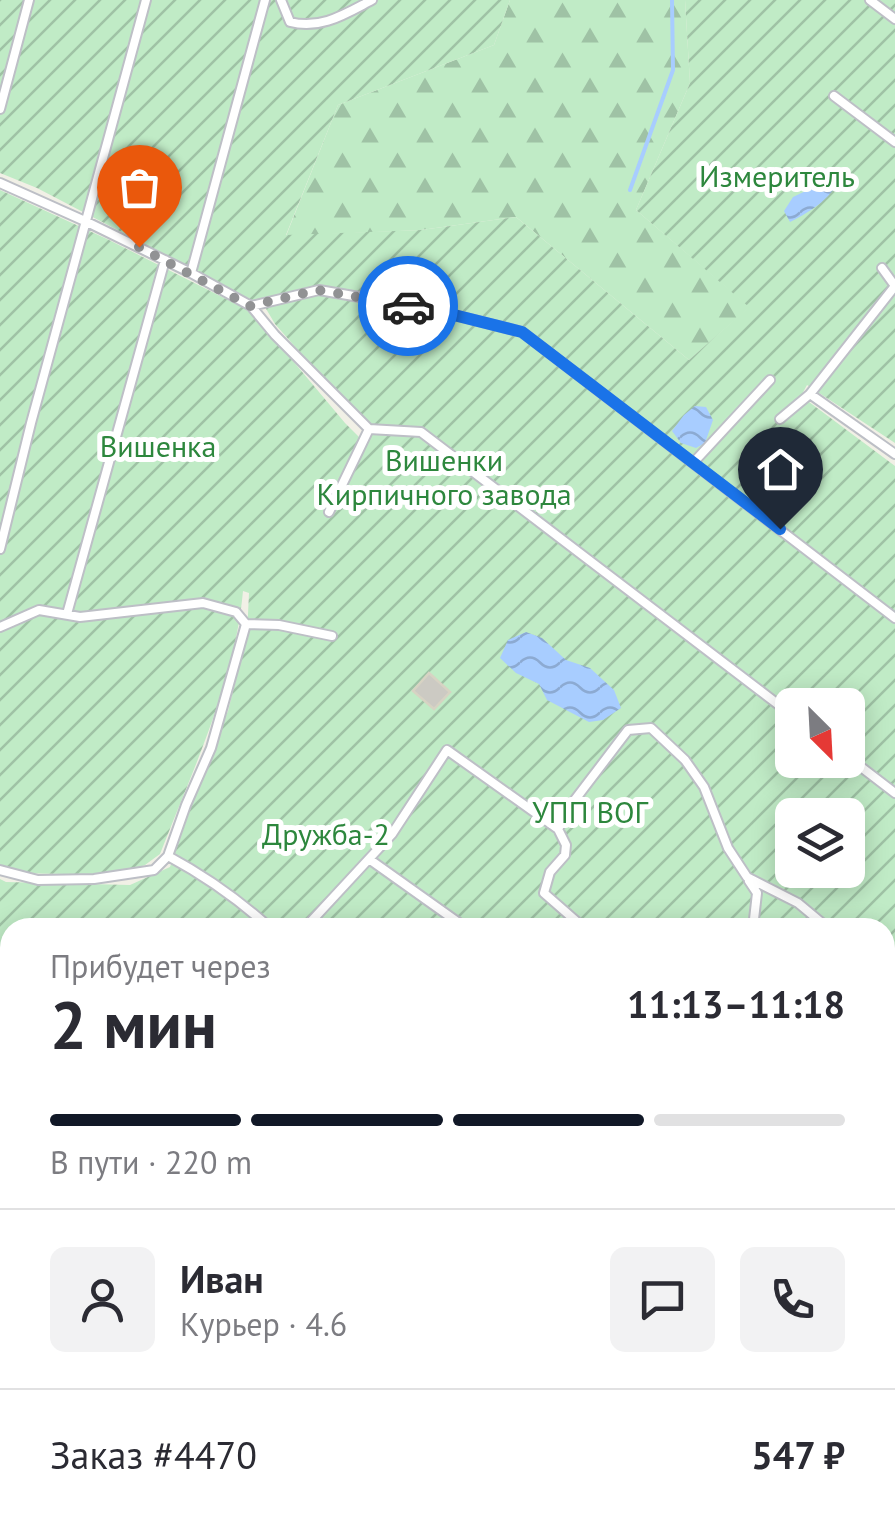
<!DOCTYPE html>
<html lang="ru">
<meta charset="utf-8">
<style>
:root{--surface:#fff;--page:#f2f2f3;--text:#2b2b33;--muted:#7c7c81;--line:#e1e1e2;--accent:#111827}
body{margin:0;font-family:"PT Sans",sans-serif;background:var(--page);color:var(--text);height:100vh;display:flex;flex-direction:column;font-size:38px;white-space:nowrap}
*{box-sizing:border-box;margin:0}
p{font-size:32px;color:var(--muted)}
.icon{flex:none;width:55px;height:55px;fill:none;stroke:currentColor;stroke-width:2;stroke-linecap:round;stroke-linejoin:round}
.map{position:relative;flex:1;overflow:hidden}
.panel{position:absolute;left:0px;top:918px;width:895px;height:622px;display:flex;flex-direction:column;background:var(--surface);border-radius:30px 30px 0 0;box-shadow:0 5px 25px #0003}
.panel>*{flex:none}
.needle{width:65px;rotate:156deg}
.fabs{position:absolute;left:775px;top:688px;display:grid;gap:20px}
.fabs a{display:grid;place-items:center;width:90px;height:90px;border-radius:15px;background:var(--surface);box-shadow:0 5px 25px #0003;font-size:50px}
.pin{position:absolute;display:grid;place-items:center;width:85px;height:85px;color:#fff;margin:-102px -42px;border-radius:50% 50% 50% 0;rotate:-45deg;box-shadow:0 0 10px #0007}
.pin .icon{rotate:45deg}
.courier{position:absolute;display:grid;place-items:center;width:100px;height:100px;margin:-50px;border:8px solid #1a73e8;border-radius:50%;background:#fff;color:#222;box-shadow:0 2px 12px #0007}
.overview em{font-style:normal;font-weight:600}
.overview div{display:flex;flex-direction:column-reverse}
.overview{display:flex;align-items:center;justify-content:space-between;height:170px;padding:0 50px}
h1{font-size:65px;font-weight:600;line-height:75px}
.bar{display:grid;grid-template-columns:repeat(4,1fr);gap:15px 10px;align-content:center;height:120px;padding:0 50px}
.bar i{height:12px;border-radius:8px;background:var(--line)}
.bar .active{background:var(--accent)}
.bar p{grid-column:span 4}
.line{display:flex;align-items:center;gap:25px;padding:0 50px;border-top:2px solid var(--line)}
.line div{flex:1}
.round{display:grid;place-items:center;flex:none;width:105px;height:105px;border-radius:15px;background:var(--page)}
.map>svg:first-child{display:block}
</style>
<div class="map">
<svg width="895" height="1538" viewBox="0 0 895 1538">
<defs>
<pattern id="forest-firs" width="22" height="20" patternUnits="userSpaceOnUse" patternTransform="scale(2.5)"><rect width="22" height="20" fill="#c0ebc6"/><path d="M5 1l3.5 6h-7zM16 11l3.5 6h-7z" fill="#9fc2a5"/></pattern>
<pattern id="garden-furrows" width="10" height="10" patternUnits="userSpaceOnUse" patternTransform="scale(2.5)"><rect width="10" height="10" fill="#c0ebc6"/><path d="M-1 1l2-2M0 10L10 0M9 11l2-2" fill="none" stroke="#9fc2a5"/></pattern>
<pattern id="water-waves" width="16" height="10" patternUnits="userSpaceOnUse" patternTransform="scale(2.5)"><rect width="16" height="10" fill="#a8cdff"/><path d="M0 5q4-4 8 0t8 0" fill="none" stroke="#8caad2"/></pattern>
</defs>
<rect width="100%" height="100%" fill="#f1f0e6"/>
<path fill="url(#forest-firs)" d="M 510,0 L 685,0 L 690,83 L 636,210 L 750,307 L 689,360 L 516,217 L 421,230 L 286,236 L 338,105 L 494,45 Z"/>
<path fill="url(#garden-furrows)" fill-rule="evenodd" d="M 0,0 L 510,0 L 494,45 L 338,105 L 286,235 L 421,230 L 516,217 L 689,360 L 749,307 L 636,210 L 690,83 L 685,0 L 895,0 L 895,443 L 807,385 L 801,396 L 895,466 L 895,1023 L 885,1036 L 885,928 L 10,928 L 10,1530 L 84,1530 L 69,1538 L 0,1538 L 0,879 L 6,882 L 130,885 L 170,867 L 214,742 L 228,711 L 247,635 L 249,593 L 243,591 C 235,682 193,769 160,854 L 145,865 L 115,875 L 12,873 L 0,866 L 0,190 L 107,239 L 252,312 L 345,423 L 366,444 L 374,426 L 353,413 L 275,324 L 265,307 L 37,188 L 0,173 ZM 792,705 L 848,705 L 848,760 L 792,760 ZM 792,815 L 848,815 L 848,870 L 792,870 Z
M 895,1049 L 895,1305 L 885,1310 L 885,1060 Z
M 895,1316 L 895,1538 L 661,1538 L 657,1530 L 885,1530 L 885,1321 Z
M 116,1530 L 286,1530 L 302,1538 L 101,1538 Z
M 315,1530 L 633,1530 L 637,1538 L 326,1538 Z"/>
<path fill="url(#water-waves)" d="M 832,171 L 842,173 C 834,197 812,211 790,222 L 784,211 L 793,197 L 812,188 Z
M 695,406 L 706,407 L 713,420 L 705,443 L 696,448 L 681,443 L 672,431 L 684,415 Z
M 526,632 L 542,638 L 566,660 L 590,668 L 614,690 L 621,708 L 603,720 L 589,722 L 547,700 L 539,684 L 516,673 L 500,658 L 508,640 Z"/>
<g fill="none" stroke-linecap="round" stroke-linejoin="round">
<path stroke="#a8cdff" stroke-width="4" d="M 630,190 L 673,70 L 672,0"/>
</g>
<path fill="#cccac3" stroke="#d7d3c3" stroke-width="2.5" d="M 429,673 L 450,692 L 434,709 L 413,691 Z"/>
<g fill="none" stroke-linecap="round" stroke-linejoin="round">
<g stroke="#bdbfc6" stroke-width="12">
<path id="lane" d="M 281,0 L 290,22 C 321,30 345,14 372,0
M 870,0 L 895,19
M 834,96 L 895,142
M 0,109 L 29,0
M 0,183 L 87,222 L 191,273 L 265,0
M 191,273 L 251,306 L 275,335 L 369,429 L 421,432 L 792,715
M 251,306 L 319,290 L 434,310 L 522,332 L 895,618
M 810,394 L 895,286 L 882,268
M 780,419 L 810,394 L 895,454
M 693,463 L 770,380
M 329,512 L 369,429
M 0,549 L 31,423 L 146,0
M 67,614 L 165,260
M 246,624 L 279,625 L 332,636
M 0,627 L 39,610 L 80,617 L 203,603 L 236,612 L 246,624 L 211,748 L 186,805 L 168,856 L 154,870 L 94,879 L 38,880 L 0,870
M 848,757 L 895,793
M 558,829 L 566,845 L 565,855 L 550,872 L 544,893 L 584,928
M 168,856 C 207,877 237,898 270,928
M 369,859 L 466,928
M 749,881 L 757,893 L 753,928
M 305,928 L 392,834 L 447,750 L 558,829 L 574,801 L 628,730 L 651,728 L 685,760 L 704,787 L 728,848 L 747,877 L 798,903 L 828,928
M 885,967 L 895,976
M 0,975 L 10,980
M 885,1048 L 895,1033
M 0,1075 L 10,1080
M 0,1181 L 10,1187
M 0,1282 L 10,1287
M 885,1315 L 895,1337
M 0,1402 L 10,1408
M 0,1424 L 10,1410
M 315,1530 L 326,1538
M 647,1530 L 651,1538
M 835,1530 L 839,1538
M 92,1538 L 105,1530"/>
</g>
<use href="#lane" stroke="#fff" stroke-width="8"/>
</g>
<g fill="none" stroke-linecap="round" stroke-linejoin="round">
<path stroke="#919294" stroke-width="10" stroke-dasharray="0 18" d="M 139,247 L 250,306 L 318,290 L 408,306"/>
<path stroke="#1a73e8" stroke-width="12" d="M 408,306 L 434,310 L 522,332 L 780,529"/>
</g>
<g text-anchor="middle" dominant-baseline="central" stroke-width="10" stroke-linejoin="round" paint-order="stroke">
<g font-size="30" fill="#2d873d" stroke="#fff">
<text x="777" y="175">Измеритель</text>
<text x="158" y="445">Вишенка</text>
<text x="444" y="459">Вишенки<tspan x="444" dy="34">Кирпичного завода</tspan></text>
<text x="590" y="811">УПП ВОГ</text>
<text x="326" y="833">Дружба-2</text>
</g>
</g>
</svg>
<div class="fabs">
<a><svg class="needle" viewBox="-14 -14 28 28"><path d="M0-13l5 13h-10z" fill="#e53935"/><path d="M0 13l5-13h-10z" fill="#7c7c81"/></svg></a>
<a><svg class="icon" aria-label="layers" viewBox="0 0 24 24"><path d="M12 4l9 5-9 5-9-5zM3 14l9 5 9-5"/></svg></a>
</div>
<div class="pin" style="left:139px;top:247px;background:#ea580c"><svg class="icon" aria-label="bag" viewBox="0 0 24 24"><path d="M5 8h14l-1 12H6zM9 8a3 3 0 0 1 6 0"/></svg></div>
<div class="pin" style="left:780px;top:529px;background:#1f2937"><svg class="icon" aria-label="home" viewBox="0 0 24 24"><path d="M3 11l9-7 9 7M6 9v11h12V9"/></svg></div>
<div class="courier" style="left:408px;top:306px"><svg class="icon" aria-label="car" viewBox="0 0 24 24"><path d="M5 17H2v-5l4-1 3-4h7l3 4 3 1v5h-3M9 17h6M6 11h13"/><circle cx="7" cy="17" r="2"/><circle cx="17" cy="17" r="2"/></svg></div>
<section class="panel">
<div class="overview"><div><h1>2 мин</h1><p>Прибудет через</p></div><em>11:13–11:18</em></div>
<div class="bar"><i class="active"></i><i class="active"></i><i class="active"></i><i></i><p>В пути · 220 m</p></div>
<div class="line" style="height:180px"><a class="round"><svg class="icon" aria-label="person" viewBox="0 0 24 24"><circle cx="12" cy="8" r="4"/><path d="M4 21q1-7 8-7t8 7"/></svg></a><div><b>Иван</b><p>Курьер · 4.6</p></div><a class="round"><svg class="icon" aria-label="chat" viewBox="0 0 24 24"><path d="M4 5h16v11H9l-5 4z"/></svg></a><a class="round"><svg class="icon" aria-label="phone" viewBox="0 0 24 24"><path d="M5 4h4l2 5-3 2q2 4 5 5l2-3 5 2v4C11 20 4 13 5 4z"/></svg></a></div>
<div class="line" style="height:130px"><div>Заказ #4470</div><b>547 ₽</b></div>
</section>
</div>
